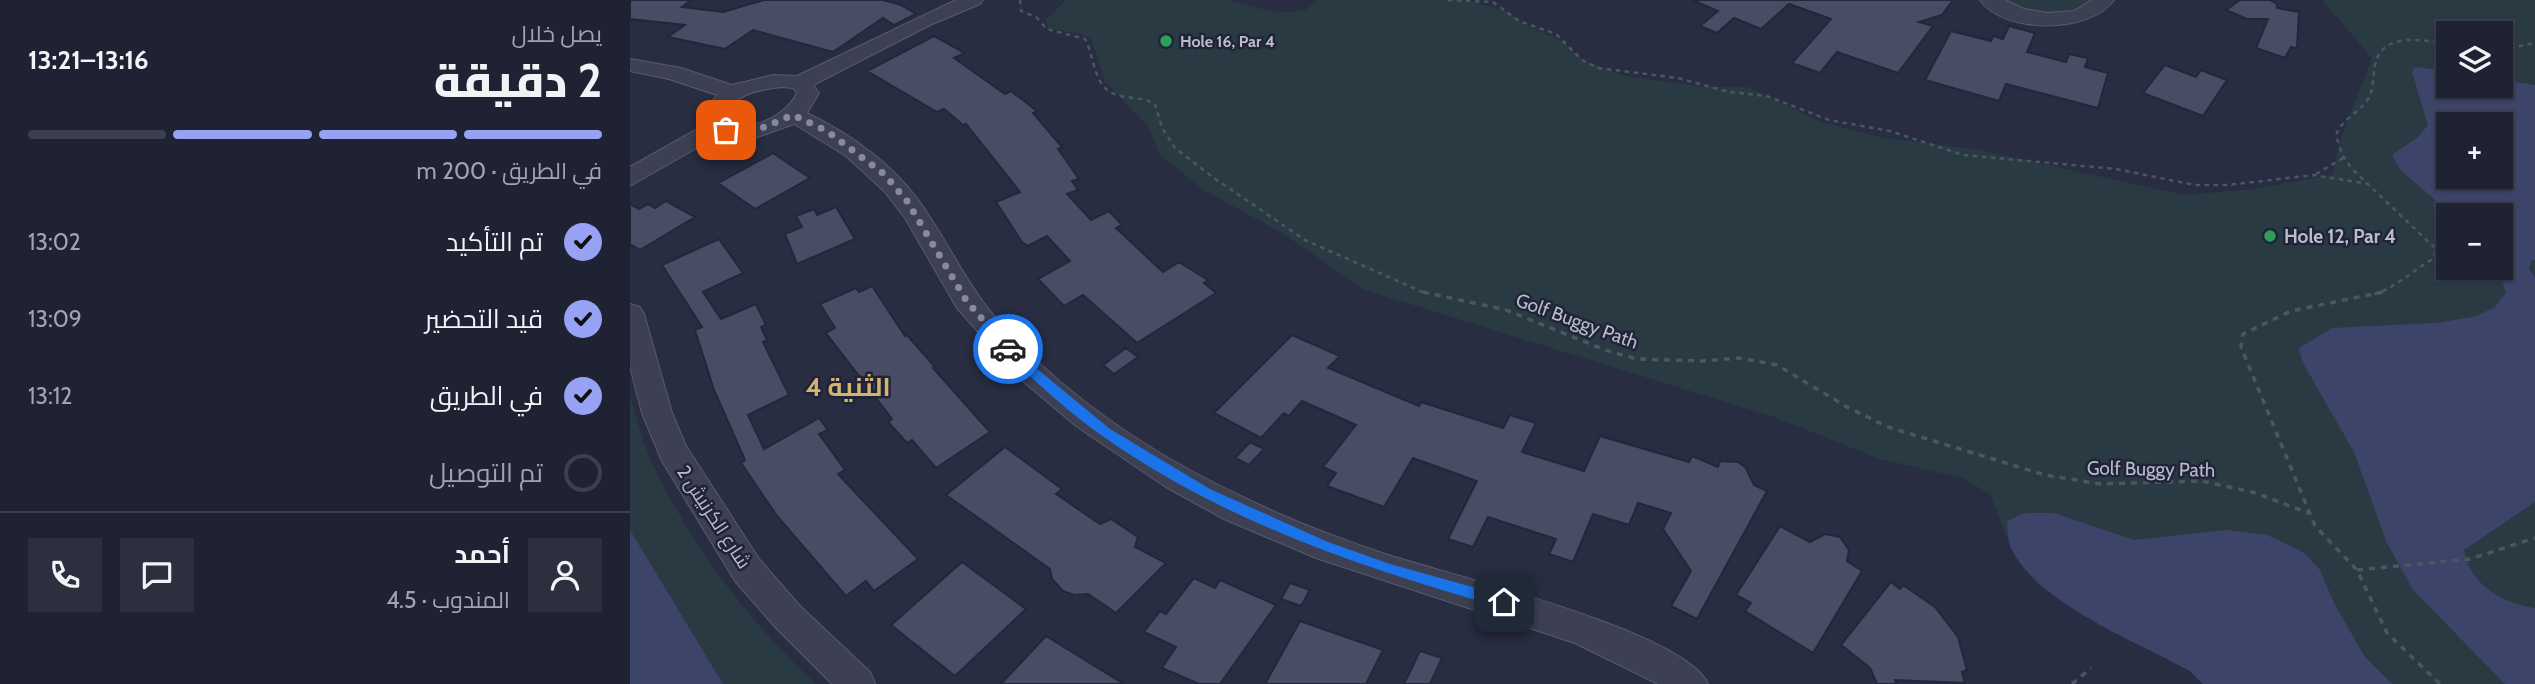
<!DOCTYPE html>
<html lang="ar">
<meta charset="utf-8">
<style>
:root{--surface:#1e2232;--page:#2b2f3e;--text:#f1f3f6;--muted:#a1a4ac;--line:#3c3f4d;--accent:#97a2f4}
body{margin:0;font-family:Cabin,Cairo,sans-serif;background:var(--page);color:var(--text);direction:rtl;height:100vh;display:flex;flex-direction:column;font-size:26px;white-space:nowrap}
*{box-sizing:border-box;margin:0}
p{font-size:23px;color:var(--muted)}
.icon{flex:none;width:38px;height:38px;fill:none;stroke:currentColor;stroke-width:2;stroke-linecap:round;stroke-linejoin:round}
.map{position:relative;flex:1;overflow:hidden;direction:ltr}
.side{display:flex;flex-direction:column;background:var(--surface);width:630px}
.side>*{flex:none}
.fabs{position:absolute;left:1806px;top:21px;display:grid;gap:14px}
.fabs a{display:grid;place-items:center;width:77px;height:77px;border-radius:0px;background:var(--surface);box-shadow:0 2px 5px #0004,0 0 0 2px var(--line);font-size:35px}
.pin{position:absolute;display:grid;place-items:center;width:60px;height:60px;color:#fff;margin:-30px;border-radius:14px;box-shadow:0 4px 10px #0006}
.courier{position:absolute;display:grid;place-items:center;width:70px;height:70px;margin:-35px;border:5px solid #1a73e8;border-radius:50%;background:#fff;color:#222;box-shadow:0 2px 9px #0007}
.overview em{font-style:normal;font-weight:800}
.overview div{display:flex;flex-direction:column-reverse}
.overview{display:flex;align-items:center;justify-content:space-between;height:119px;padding:0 28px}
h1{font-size:46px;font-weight:800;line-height:52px}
.bar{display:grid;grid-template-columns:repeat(4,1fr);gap:10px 7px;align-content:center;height:84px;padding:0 28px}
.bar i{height:9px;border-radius:5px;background:var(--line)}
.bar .current{background:var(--accent)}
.bar p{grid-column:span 4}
.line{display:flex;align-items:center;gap:18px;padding:0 28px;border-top:2px solid var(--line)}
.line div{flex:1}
.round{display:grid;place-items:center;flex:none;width:74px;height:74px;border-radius:0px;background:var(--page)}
ol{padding:0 28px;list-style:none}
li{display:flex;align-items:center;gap:21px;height:77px}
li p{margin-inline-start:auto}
li .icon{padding:7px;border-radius:50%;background:var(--accent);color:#111;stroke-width:4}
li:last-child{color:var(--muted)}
li i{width:38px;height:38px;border:4px solid var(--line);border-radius:50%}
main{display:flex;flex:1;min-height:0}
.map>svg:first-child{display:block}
</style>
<main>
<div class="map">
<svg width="1905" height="684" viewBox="0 0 1905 684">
<rect width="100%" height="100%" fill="#282d42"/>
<path fill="#2a3a43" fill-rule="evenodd" d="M 436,0 L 598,0 L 648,13 L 676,10 L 687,0 L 836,0 L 876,11 L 903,29 L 932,41 L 955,61 L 996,76 L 1073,87 L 1118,87 L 1191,122 L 1254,138 L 1345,149 L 1554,195 L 1623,189 L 1702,175 L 1712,135 L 1742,58 L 1692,0 L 1905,0 L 1905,684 L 1573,684 L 1560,671 L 1443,608 L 1405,582 L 1380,546 L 1360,494 L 1332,478 L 1250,459 L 1147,418 L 735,290 L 655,235 L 575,191 L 529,154 L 519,127 L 475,82 L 462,40 L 452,34 L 418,28 L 416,19 ZM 1818,33 L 1871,33 L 1871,86 L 1818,86 ZM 1818,124 L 1871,124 L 1871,177 L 1818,177 ZM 1818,215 L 1871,215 L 1871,268 L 1818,268 Z
M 1372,0 L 1462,0 C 1437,22 1400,14 1372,0 Z
M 0,396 C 7,418 12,442 22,462 C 61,546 118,621 186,684 L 0,684 Z"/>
<path fill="#3d4469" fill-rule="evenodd" d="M 1785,67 L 1818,71 L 1818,86 L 1871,86 L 1871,80 L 1905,85 L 1905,260 L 1901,261 L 1899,269 L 1905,277 L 1905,502 L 1834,550 C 1840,585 1872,603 1905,608 L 1905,684 L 1875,684 L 1784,591 L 1757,543 L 1724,452 L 1672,361 L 1669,348 L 1702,328 L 1806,323 L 1843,317 L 1864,308 L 1876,293 L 1868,268 L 1871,268 L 1871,215 L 1823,215 L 1770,170 L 1762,155 L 1788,137 L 1798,125 L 1782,72 ZM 1818,124 L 1871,124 L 1871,177 L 1818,177 Z
M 1395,513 L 1424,513 L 1504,540 L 1596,530 L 1637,535 L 1657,544 L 1674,553 L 1690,570 L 1704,603 L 1735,657 L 1762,684 L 1573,684 L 1560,671 C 1507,642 1407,603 1381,548 C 1377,540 1378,529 1377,521 Z
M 0,530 L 93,684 L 0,684 Z"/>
<path fill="#484c64" stroke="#232739" stroke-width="2" d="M 0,0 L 61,0 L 52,7 L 93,12 L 134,0 L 253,0 L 271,5 L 286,14 L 264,25 L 253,18 L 203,52 L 123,30 L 95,49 L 38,37 L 55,25 L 0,19 Z
M 1062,0 L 1323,0 L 1312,15 L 1289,22 L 1303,26 L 1268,73 L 1207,52 L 1190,73 L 1162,63 L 1201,19 L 1159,4 L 1131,29 L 1104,18 L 1087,33 L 1070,26 L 1088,11 Z
M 1610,0 L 1640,0 L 1647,4 L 1647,8 L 1669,12 L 1667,48 L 1661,47 L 1655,58 L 1626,48 L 1638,19 L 1617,19 L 1596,10 Z
M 1379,26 L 1405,33 L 1397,52 L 1436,62 L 1439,54 L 1458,58 L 1455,67 L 1478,73 L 1468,108 L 1376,84 L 1369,101 L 1295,80 L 1321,31 L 1361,41 L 1363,36 L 1373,39 Z
M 304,36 L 335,53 L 324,58 L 375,94 L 381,91 L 407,111 L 403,113 L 432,147 L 428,149 L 449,179 L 442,181 L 448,190 L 437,194 L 461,220 L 479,211 L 492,225 L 486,228 L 533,272 L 549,262 L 578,280 L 574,283 L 586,293 L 507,343 L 453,295 L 434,306 L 408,279 L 440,261 L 417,236 L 398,246 L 392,242 L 366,202 L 390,192 L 336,124 L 333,125 L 314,109 L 307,112 L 237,71 Z
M 1535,65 L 1566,77 L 1571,70 L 1597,80 L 1573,116 L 1513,93 Z
M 143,153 L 180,178 L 125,209 L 88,183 Z
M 36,201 L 65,217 L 10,250 L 0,244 L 0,204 L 9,209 L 18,204 L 25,208 Z
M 206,207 L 225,239 L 167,264 L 155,234 L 172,227 L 166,216 L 184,209 L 187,215 Z
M 89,239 L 113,273 L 73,292 L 91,319 L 126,304 L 136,325 L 131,327 L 137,340 L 133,342 L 159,395 L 118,415 L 134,449 L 189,418 L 198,430 L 189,434 L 215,470 L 208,474 L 288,559 L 244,591 L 236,581 L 216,596 L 147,516 L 111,463 L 115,460 L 84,390 L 65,330 L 72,327 L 32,265 Z
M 242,286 L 275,336 L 277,335 L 305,367 L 303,368 L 360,432 L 306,468 L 282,440 L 277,443 L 258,422 L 262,419 L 196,333 L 205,328 L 190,304 L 226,288 L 229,292 Z
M 662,335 L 710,356 L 698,368 L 789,406 L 791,402 L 873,428 L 880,415 L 906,423 L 892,452 L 954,471 L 970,436 L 1059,462 L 1062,456 L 1088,467 L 1090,461 L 1108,462 L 1116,468 L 1124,485 L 1137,491 L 1067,619 L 1041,606 L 1061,571 L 1033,529 L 1041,513 L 1008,503 L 999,525 L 963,514 L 943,562 L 919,554 L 926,539 L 858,517 L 843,547 L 818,539 L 847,481 L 783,458 L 754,507 L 697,486 L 706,473 L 693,467 L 726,425 L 672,401 L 659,416 L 654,413 L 631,438 L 584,413 Z
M 496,348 L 508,357 L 484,374 L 473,365 Z
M 620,442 L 634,449 L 619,465 L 605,458 Z
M 375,447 L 432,489 L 426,494 L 470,524 L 481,519 L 508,537 L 505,547 L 536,563 L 486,613 L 458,594 L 444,595 L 433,591 L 422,579 L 420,569 L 316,495 Z
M 1150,526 L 1180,542 L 1195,534 L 1210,537 L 1219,550 L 1217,561 L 1232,571 L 1183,653 L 1115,611 L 1121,603 L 1106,595 Z
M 332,562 L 396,609 L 325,676 L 261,625 Z
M 564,578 L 585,588 L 590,580 L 646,605 L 590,684 L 569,684 L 532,668 L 546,647 L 514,632 L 530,611 L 536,614 Z
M 1261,582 L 1270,589 L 1273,585 L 1305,607 L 1328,637 L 1337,670 L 1332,672 L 1335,683 L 1265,680 L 1266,684 L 1247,684 L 1240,668 L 1211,645 Z
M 660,583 L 680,590 L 671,606 L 651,599 Z
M 670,621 L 753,650 L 736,684 L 635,684 Z
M 416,636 L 494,684 L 371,684 Z
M 790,651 L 812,658 L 800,684 L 774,684 Z"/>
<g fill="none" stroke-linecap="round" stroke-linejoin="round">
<g stroke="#585b6c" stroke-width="2">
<path id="minor" d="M 326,0 L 353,0 L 350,4 L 300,25 L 183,85 L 189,93 L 177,113 C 220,134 260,162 289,201 C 316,238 334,280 364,316 C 431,395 524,456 617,499 C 662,521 708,538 755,554 C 816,574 1055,631 1078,684 L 1028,684 L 945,643 L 686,558 L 594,519 L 536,487 L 446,426 L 388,377 L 327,308 L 275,218 L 255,192 L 216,156 L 164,124 L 122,139 L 91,134 L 0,186 L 0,167 L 76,124 L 75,111 L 87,95 L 39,79 L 0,71 L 0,59 L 51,68 L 102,85 L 143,75 L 167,76 ZM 152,87 L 163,88 L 167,93 C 156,116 119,135 97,119 C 99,94 132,89 152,87 Z
M 1350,0 L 1375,0 L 1394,9 L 1418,13 L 1444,11 L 1462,0 L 1484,0 C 1460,34 1374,34 1350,0 Z
M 0,304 L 10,307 L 14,314 L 42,413 L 56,446 L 129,559 L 170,606 L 240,672 L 245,684 L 202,684 L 146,628 L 105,581 L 32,461 L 12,413 L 0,366 Z"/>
</g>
<path stroke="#495760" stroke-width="2.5" stroke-dasharray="4.5 4.5" stroke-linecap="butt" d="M 390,0 L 391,11 L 406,17 L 417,29 L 455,39 C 465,57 463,88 487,95 C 500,99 513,97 525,104 L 532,128 L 545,148 L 584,178 L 675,240 L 797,294
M 818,0 L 863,2 L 889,21 L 926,34 L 952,60 L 968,68 L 1048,78 L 1099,92 L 1137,96 L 1199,120 L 1260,131 L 1333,155 L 1486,169 L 1565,185 L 1598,185 L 1684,175 L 1739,184
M 1871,50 L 1905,43
M 1686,174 L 1715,157
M 1744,294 C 1762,290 1785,269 1803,259 L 1806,249 L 1721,168 L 1712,154 L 1706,135 C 1712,119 1729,113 1738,99 C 1745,88 1742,74 1746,62 C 1753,32 1796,40 1818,44"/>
<path stroke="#495760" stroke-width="3.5" stroke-dasharray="6 6" stroke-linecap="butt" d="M 793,292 L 876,310 L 975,350 L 1007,359 L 1073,361 L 1109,358 L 1147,365 L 1217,407 L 1258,427 L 1415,475 L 1470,484 L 1572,481 L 1626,493 L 1678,513
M 1753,292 L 1661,311 L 1613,334 L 1611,347 L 1685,526 L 1727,570 L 1757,633 L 1810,684
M 1727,570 L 1840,559 L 1905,538
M 1442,684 L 1461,668"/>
<use href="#minor" fill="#3d4052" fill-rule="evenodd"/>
</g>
<path fill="#1a73e8" d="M 378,345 L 480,429 L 580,489 L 698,542 L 760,564 L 878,597 L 878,606 L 874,608 C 732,568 592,521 471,435 C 436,410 405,381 374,352 L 374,346 Z"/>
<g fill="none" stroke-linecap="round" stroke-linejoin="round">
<path stroke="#878a9c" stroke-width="7" stroke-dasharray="0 12.6" d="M 96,130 L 129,129 L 163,115 L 197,131 L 254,174 L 277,201 L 336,300 L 378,349"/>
</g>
<g fill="#2e9e5b" stroke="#212438" stroke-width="2.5">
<circle cx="536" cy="41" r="7"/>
<circle cx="1640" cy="236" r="7"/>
</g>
<g text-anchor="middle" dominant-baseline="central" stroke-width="5" stroke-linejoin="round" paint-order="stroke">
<g font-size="16" font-weight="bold" fill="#babccc" stroke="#212438" text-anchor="start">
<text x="550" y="41">Hole 16, Par 4</text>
</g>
<g font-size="19" font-weight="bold" fill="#babccc" stroke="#212438" text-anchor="start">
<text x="1654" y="236">Hole 12, Par 4</text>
</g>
<g font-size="19" fill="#babccc" stroke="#212438">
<text transform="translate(947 321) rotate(20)">Golf Buggy Path</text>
<text transform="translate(1521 469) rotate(1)">Golf Buggy Path</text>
<text transform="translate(84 517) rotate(57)">شارع الكرنيش 2</text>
</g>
<g font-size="26" font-weight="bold" fill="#d2b46f" stroke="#212438">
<text x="218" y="387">الثنية 4</text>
</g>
</g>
</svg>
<div class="fabs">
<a><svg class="icon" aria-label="layers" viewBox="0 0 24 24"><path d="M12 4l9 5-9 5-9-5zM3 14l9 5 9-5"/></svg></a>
<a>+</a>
<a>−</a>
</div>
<div class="pin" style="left:96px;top:130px;background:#ea580c"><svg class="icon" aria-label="bag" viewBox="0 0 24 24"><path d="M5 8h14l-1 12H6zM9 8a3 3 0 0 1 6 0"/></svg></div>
<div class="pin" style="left:874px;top:602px;background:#1f2937"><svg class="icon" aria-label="home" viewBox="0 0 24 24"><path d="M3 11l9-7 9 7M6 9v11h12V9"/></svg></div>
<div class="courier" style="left:378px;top:349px"><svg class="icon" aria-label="car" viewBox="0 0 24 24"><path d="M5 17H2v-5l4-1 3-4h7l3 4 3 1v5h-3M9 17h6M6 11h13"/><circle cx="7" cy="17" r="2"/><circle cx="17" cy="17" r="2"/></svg></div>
</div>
<section class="side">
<div class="overview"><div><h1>2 دقيقة</h1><p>يصل خلال</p></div><em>13:16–13:21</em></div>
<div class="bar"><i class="current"></i><i class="current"></i><i class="current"></i><i></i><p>في الطريق · 200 m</p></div>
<ol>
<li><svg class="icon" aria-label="check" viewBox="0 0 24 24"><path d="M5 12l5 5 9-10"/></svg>تم التأكيد<p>13:02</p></li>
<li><svg class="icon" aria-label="check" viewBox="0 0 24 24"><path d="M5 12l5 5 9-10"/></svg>قيد التحضير<p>13:09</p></li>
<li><svg class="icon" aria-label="check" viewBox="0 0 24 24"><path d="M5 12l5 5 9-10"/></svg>في الطريق<p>13:12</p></li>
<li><i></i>تم التوصيل</li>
</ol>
<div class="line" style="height:126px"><a class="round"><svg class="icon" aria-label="person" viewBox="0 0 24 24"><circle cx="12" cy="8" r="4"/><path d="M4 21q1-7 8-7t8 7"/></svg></a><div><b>أحمد</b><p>المندوب · 4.5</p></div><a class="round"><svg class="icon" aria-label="chat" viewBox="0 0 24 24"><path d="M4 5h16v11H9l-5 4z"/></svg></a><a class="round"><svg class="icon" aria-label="phone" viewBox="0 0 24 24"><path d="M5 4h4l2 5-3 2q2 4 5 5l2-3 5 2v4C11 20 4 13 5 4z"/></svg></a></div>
</section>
</main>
